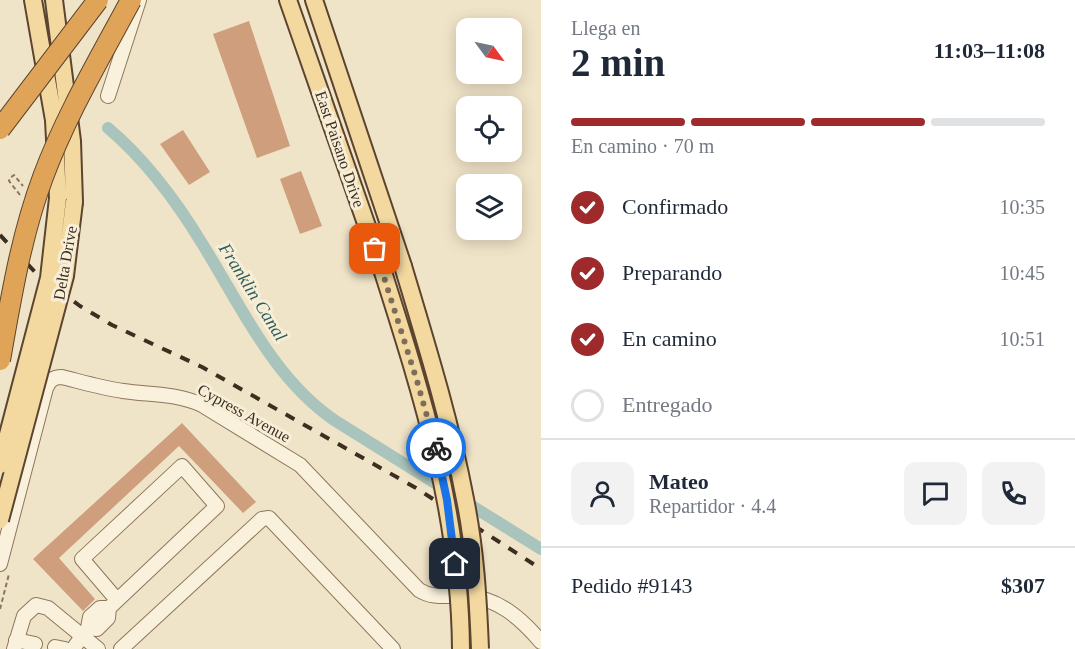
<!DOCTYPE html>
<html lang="es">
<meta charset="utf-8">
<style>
:root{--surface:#fff;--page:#f2f2f3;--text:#1f2937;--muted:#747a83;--line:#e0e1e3;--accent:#9e2a2b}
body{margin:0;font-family:"Times New Roman",serif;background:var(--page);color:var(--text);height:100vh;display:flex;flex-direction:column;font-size:22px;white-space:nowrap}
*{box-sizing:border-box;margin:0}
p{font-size:20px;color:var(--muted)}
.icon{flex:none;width:33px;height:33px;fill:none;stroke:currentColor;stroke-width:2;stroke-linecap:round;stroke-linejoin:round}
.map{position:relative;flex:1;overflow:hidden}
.side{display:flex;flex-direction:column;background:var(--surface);width:534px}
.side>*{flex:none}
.needle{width:39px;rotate:123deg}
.buttons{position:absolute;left:456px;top:18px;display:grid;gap:12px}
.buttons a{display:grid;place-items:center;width:66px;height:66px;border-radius:12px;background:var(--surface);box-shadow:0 3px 15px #0003;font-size:30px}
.pin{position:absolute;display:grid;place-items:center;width:51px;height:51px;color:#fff;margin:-26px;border-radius:12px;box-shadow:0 3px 9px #0006}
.courier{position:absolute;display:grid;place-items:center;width:60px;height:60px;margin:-30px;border:4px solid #1a73e8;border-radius:50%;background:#fff;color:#222;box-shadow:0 2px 8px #0007}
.summary em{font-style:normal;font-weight:700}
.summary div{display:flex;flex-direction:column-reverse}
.summary{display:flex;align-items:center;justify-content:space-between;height:102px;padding:0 30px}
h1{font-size:39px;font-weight:700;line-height:45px}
.bar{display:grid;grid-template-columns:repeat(4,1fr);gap:9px 6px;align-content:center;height:72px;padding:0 30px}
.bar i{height:8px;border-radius:4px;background:var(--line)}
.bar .active{background:var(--accent)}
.bar p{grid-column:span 4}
.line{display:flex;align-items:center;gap:15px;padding:0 30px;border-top:2px solid var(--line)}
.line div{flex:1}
.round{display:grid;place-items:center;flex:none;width:63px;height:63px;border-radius:12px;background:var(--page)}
ol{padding:0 30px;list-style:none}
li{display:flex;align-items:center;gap:18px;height:66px}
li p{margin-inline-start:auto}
li .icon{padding:6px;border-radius:50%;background:var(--accent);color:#fff;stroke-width:4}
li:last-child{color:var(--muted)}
li i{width:33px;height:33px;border:3px solid var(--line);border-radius:50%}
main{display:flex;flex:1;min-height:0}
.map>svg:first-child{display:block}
</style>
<main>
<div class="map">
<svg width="541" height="649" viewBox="0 0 541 649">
<rect width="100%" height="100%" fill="#f0e4c8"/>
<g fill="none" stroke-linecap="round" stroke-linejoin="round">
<path stroke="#a9c4bc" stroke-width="12" d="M 108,128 C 146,160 177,202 203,245 C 241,306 273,378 334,420 L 541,549"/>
</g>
<path fill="#cf9f7d" d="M 249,21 L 290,146 L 257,158 L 213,34 Z
M 183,130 L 210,172 L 189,185 L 160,144 Z
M 301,171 L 322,226 L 300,234 L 280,179 Z
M 182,423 L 256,502 L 243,513 L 179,446 L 59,558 L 95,599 L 83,611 L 33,559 Z"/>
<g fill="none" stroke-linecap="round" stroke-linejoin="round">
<g stroke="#8d765c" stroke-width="16">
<path id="minor" d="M 108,96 L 139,0
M 0,564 L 46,388 C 50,380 53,377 62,377 C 82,382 102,388 123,391 C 150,395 176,393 202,405 L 300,465 L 419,590 C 433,599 448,595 464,596 C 497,597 521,618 541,642
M 88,628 L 97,629 L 108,618 L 109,608 L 217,506 L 182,466 L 82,559 L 117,600
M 16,640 L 35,644
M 55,647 L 65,649
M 14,649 L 24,616 L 36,605 L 48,608 L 98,649
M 73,649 L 88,628 L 90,617 L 100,608 L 109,608
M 121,649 L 262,519 L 269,518 L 393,649"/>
</g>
<g stroke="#5b4430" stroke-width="20">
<path id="major" d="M 33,0 L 54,120 L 58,198
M 54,0 L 72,141 L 74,202
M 288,0 L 383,272
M 314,0 L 403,266"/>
</g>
<path stroke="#8d765c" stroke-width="2" stroke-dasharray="4.5 3" stroke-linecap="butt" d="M 0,609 L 9,574"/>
<use href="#minor" stroke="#faf1dc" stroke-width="14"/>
<use href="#major" stroke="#f3d9a0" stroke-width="16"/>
<path stroke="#3d2e20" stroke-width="4" stroke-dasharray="10 10" stroke-linecap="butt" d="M 0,235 L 37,274 L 80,306 L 112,325 L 202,367 L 416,488 L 541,569"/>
<g stroke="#5b4430" stroke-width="20" stroke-linecap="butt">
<path id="major-bridge" d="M 403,266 C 426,343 450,420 465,499 C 475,548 478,599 480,649
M 383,272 C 423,398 460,515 461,649
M 0,465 L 49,278 L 58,198
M 0,520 L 65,276 L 74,202"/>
</g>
<g stroke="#5b4430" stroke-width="22" stroke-linecap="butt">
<path id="highway-bridge" d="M 0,129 L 98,0
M 0,360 C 11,298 21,236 43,177 C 66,115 100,58 131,0"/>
</g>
<path stroke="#8d765c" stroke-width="2" stroke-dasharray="4.5 3" stroke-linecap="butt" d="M 20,195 L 9,181 L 10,178 L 14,175 L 23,186"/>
<use href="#major-bridge" stroke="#f3d9a0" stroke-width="16"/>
<use href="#highway-bridge" stroke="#e0a458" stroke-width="20"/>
</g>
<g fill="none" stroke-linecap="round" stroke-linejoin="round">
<path stroke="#7c6e5b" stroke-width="6" stroke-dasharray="0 10.8" d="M 375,249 L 417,381 L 436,448"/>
<path stroke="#1a73e8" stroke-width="8" d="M 436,448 L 447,500 L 455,564"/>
</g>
<g text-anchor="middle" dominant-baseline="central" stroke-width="6" stroke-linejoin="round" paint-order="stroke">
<g font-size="16" fill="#3d2e20" stroke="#f7eed8">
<text transform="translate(340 149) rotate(71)">East Paisano Drive</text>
<text transform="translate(65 263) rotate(-80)">Delta Drive</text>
<text transform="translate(244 413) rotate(29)">Cypress Avenue</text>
</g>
<g font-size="18" font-style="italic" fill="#2f5d5a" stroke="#f7eed8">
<text transform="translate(253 292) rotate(58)">Franklin Canal</text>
</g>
</g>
</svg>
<div class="buttons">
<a><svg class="needle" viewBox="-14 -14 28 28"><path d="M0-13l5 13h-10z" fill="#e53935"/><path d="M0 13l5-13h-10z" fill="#747a83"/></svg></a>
<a><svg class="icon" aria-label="locate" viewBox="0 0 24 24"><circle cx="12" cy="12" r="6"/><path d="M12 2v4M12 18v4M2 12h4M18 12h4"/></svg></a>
<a><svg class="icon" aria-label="layers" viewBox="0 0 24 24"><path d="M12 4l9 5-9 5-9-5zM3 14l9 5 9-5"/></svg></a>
</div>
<div class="pin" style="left:375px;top:249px;background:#ea580c"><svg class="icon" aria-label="bag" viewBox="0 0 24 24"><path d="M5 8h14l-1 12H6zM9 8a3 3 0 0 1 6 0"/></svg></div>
<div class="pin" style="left:455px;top:564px;background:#1f2937"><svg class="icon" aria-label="home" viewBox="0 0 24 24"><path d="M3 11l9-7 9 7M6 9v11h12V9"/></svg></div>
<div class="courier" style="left:436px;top:448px"><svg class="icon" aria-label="bike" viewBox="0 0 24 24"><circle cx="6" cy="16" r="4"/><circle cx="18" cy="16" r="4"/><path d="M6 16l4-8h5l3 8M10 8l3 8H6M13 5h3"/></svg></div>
</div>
<section class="side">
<div class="summary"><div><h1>2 min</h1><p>Llega en</p></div><em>11:03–11:08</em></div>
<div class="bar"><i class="active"></i><i class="active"></i><i class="active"></i><i></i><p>En camino · 70 m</p></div>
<ol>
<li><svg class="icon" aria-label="check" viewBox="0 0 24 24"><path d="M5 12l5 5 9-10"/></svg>Confirmado<p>10:35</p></li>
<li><svg class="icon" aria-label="check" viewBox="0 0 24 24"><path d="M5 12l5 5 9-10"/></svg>Preparando<p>10:45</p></li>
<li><svg class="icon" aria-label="check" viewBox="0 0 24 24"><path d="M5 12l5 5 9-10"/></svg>En camino<p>10:51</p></li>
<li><i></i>Entregado</li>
</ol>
<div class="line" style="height:108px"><a class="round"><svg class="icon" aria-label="person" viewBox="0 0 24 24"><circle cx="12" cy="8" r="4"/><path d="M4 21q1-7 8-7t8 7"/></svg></a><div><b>Mateo</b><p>Repartidor · 4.4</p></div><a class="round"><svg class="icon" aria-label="chat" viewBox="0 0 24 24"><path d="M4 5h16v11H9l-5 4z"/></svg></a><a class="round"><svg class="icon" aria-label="phone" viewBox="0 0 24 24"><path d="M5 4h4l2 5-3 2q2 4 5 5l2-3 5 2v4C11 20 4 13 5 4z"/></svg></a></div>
<div class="line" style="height:78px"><div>Pedido #9143</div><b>$307</b></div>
</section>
</main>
